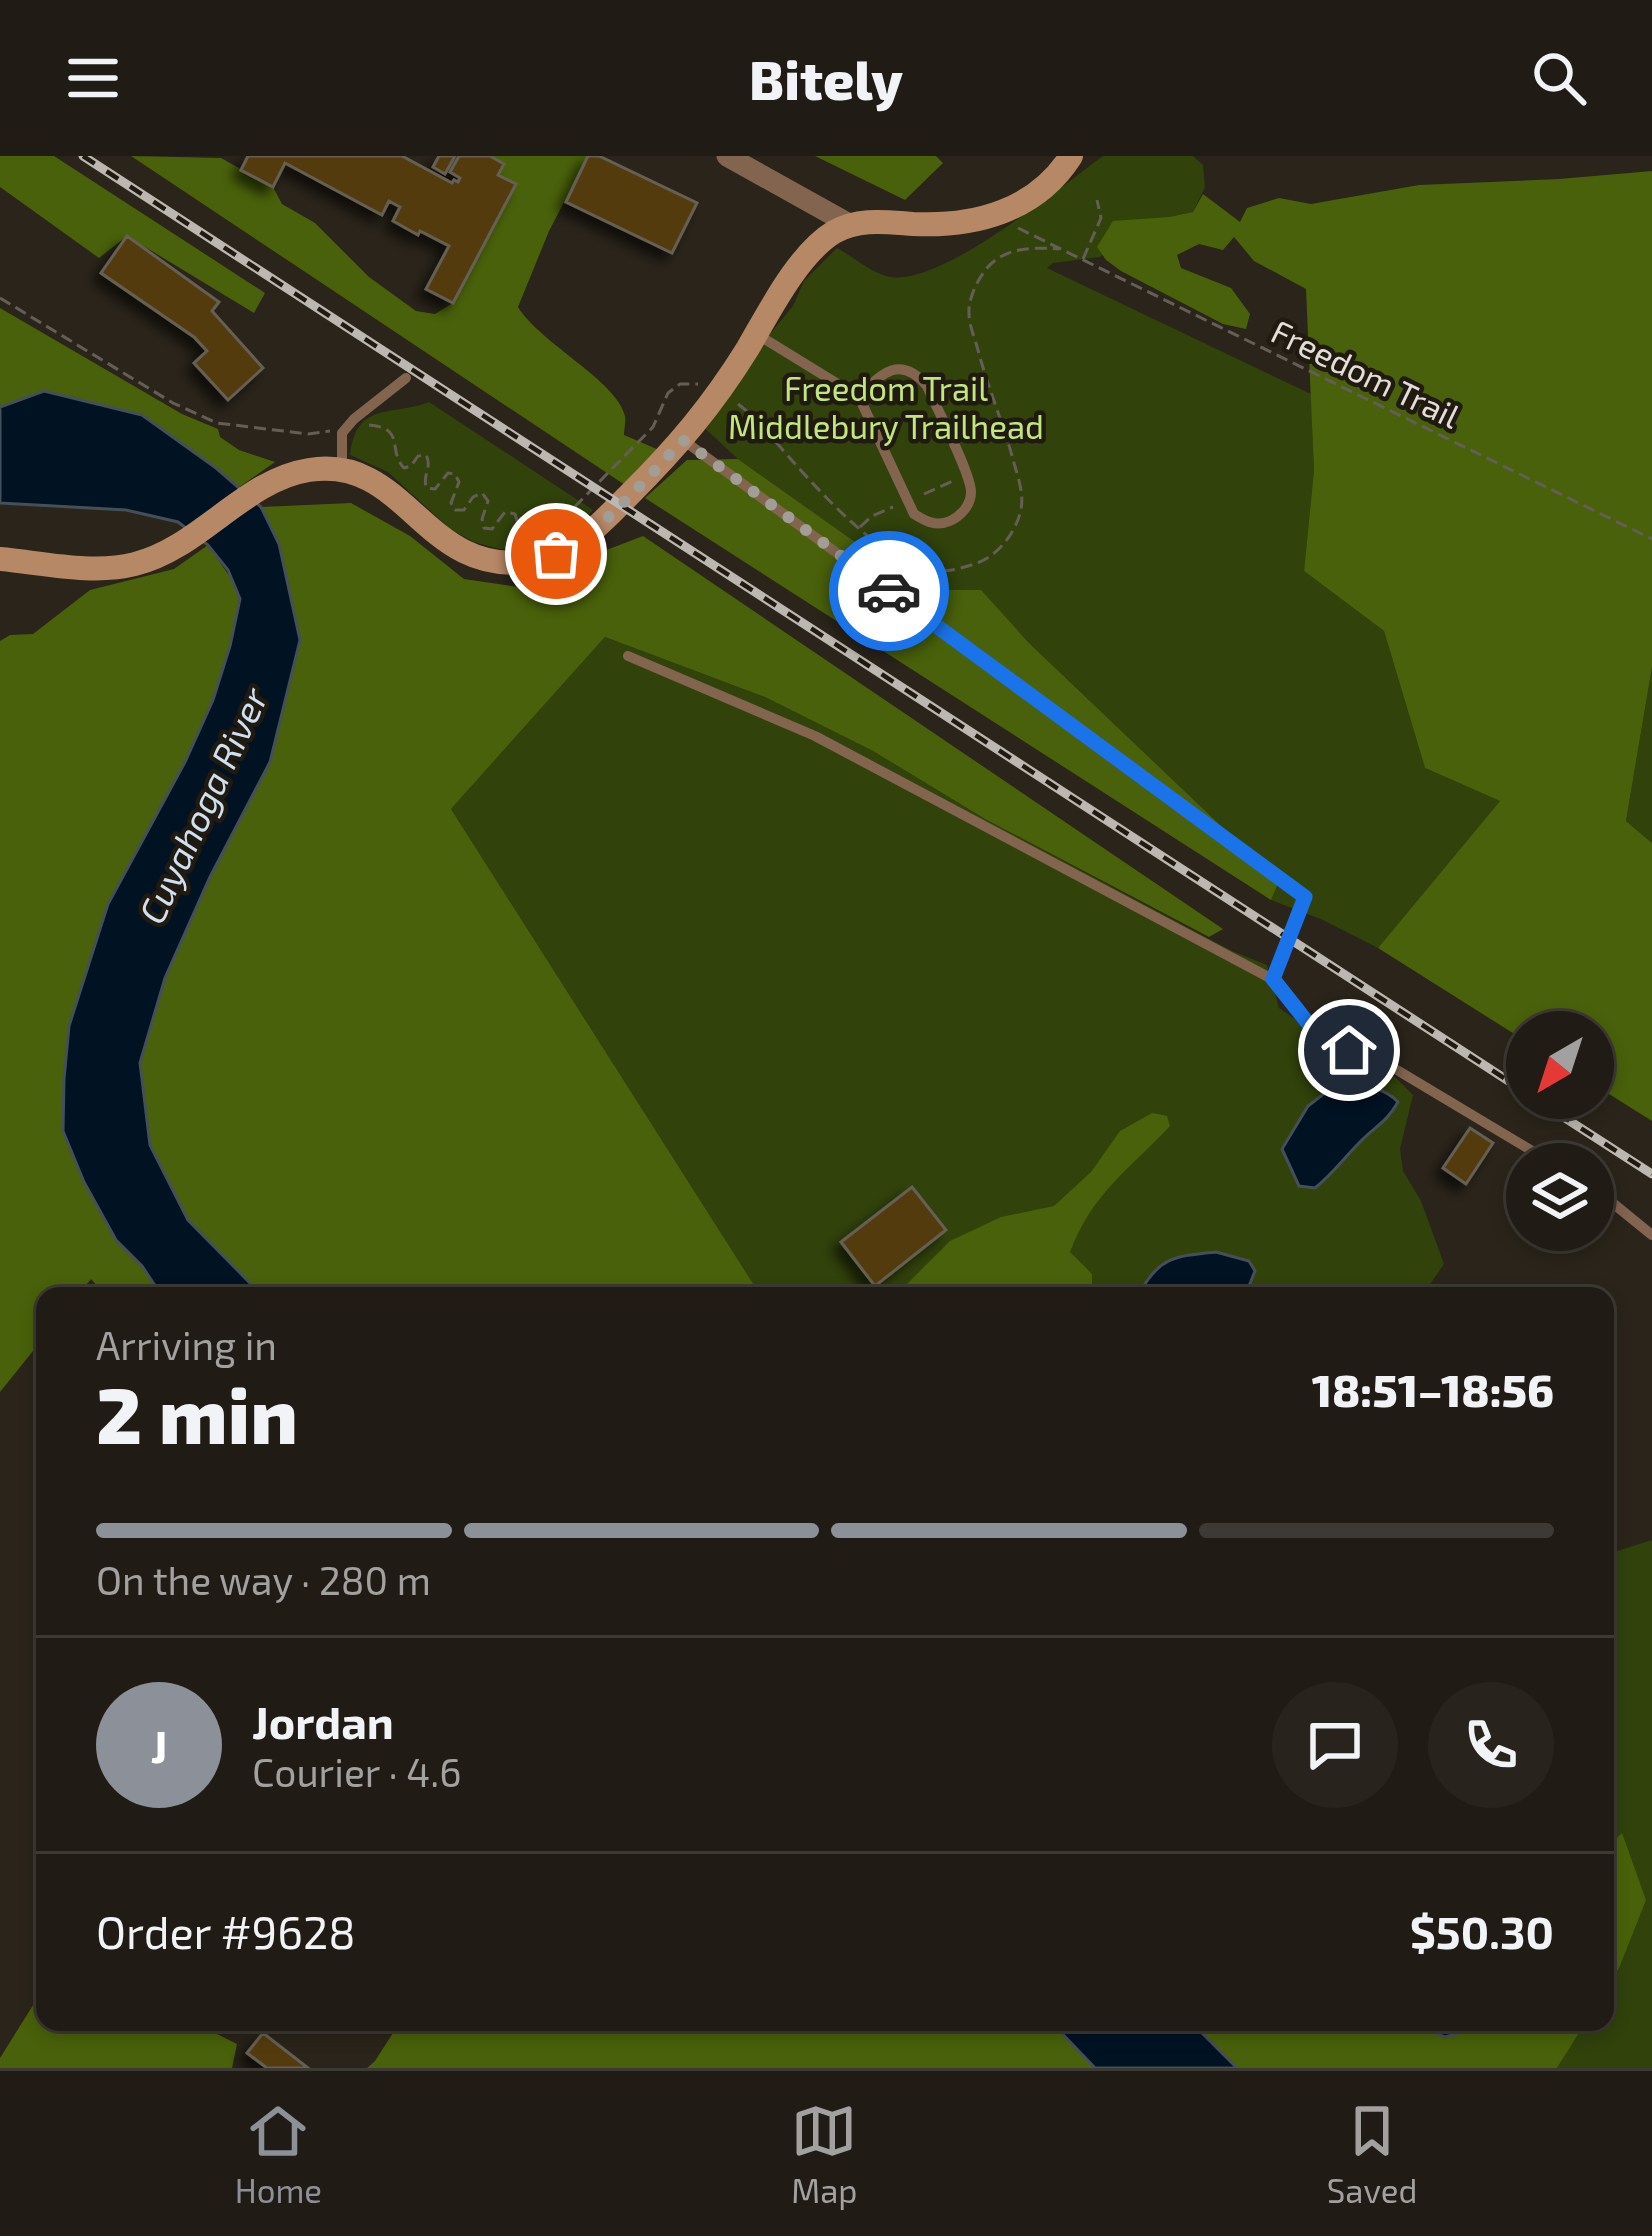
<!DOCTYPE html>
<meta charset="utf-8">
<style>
:root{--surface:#201b14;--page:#28241d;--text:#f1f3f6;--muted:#a2a1a0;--line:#3d3934;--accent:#8c9099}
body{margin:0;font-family:"Exo 2",sans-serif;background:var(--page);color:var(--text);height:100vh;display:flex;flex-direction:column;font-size:45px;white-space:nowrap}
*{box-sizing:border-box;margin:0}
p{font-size:39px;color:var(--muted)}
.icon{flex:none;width:66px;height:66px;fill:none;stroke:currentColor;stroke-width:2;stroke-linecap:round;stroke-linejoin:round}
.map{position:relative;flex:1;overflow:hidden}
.details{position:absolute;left:36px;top:1131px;width:1578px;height:744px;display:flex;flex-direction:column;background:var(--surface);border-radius:24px;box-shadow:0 6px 18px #0003,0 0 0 3px var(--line)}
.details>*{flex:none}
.needle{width:78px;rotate:219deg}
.buttons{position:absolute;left:1506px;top:855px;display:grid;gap:24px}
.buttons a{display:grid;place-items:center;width:108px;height:108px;border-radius:50%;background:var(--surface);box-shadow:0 6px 18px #0003,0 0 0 3px var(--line);font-size:60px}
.pin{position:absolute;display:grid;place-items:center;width:102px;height:102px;color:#fff;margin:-51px;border:6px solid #fff;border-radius:50%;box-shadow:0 3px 12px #0007}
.courier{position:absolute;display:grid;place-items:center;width:120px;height:120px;margin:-60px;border:9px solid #1a73e8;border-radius:50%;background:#fff;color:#222;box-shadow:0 3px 15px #0007}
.summary em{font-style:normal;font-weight:800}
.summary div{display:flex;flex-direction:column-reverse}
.summary{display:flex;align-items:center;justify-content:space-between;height:204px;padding:0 60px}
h1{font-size:78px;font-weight:800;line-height:90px}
.bar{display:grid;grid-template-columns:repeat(4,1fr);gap:18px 12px;align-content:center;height:144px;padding:0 60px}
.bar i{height:15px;border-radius:9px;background:var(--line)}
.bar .selected{background:var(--accent)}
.bar p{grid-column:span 4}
.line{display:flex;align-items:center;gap:30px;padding:0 60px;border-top:3px solid var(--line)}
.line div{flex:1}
.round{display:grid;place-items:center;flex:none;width:126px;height:126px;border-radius:63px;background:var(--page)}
header{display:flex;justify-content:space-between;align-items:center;height:156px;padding:0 60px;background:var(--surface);font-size:54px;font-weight:800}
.menu{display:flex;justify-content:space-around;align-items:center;height:168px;border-top:3px solid var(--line);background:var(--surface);font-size:33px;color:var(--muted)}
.menu a{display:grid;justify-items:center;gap:6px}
.menu .selected{color:var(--accent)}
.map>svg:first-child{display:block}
</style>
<header><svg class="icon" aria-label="menu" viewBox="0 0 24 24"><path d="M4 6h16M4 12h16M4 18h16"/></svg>Bitely<svg class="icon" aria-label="search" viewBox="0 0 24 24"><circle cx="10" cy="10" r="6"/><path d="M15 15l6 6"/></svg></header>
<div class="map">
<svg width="1652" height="1912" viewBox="0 0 1652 1912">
<defs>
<filter id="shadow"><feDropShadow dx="-8" dy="8" stdDeviation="6" flood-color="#0009"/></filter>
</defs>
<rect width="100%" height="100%" fill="#2a241a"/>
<path fill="#31420b" d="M 1103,0 L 1193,0 L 1203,9 L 1205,31 L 1193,56 L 1141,67 L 1100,101 L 1053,107 L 1047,112 L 1311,238 L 1314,314 L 1304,415 L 1384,475 L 1425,612 L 1500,645 L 1378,792 L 1323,764 L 1271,744 L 1278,724 L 1029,487 L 981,435 L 923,434 L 738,303 L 698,266 L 793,150 L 804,125 L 837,92 C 852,100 869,115 886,120 C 936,135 1060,31 1103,0 Z
M 429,246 L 593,354 L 569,380 L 536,393 L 499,393 L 474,386 L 450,373 L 388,316 L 350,299 C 357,244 391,261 429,246 Z
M 605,481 L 765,541 L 873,595 L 985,663 L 1232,795 L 1267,809 L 1279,852 L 1326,884 L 1395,921 L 1413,939 L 1400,993 L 1403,1015 L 1421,1045 L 1444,1108 L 1422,1140 L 761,1140 L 451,653 Z
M 1652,511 L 1652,687 L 1626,665 Z
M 1652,1384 L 1652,1912 L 1557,1912 L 1586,1866 L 1605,1866 L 1605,1835 L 1619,1812 L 1622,1678 L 1605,1694 L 1605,1399 Z"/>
<path fill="#49610a" d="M 0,0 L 54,0 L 265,137 L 254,157 L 127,80 L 99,102 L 0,31 Z
M 131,0 L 221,2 L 273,31 L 282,48 L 315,67 L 369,121 L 416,155 L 435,158 L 453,147 L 516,29 L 498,19 L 504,8 L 490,0 L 588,0 L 549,75 L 518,151 C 540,187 617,225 625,260 C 626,266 624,273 624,279 L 659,294 L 625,329 Z
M 815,0 L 936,0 L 943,7 L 905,44 Z
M 1652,15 L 1652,511 L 1626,665 L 1652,687 L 1652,965 L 1593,928 L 1593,876 L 1527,876 L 1527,886 L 1378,792 L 1500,645 L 1425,612 L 1384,475 L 1304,415 L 1314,314 L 1306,133 L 1254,105 L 1234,81 L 1223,94 L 1199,88 L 1177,99 L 1181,112 L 1231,132 L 1250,158 L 1246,173 L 1223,168 L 1121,115 L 1106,104 L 1097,91 L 1113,65 L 1169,61 L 1193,56 L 1203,38 L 1240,66 L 1247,52 L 1279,42 L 1311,48 L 1419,29 L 1559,23 Z
M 0,152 L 182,258 L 218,273 L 220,281 L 239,294 L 275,306 L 238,332 L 215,312 L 142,259 L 44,235 L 0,251 Z
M 738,303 L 923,434 L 981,434 L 1029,487 L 1279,725 L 1271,744 L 645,342 L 687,304 Z
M 351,347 L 410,380 L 464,423 L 531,433 L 588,401 L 643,380 L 1223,773 L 1209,781 L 985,663 L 873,595 L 765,541 L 605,481 L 451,653 L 761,1140 L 269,1140 L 252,1129 L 189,1064 L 150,989 L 140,906 L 165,822 L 210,721 L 279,388 L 261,351 Z
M 208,389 L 232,424 L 240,443 L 230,490 L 213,544 L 185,606 L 108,748 L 63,975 L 84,1026 L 116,1084 L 142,1110 L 162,1140 L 106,1140 L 91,1123 L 77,1140 L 45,1140 L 45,1180 L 0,1236 L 0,485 L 10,479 L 33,478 L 90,434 L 174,413 Z
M 1152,957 L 1167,960 L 1170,970 C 1128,1015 1093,1036 1070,1096 L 1092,1118 L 1092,1140 L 993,1140 L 987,1130 L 976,1140 L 900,1140 L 907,1128 L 950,1085 L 1001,1061 L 1054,1050 L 1091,1016 L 1120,975 Z
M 1622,1677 L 1646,1744 L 1619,1812 L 1605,1835 L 1605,1694 Z
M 45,1830 L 45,1866 L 193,1866 L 237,1888 L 232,1912 L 0,1912 L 0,1902 Z
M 400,1866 L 1051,1866 L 1095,1912 L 367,1912 L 375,1905 Z
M 1191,1866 L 1406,1866 L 1445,1881 L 1496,1866 L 1586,1866 L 1557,1912 L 1237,1912 Z"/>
<path fill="#011223" stroke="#454f59" stroke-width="3" d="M 44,235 L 142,259 L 216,312 L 261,351 L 279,388 L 300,484 L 270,606 L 210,721 L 165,822 L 140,907 L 150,989 L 188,1064 L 252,1129 L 269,1140 L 162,1140 L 142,1110 L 116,1084 L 84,1026 L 63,975 L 64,923 L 69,870 L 108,748 L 185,606 L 213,544 L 230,490 L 240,443 L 228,414 L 208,389 L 178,366 L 126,354 L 0,347 L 0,251 Z
M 1338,927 C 1358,929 1384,930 1398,946 C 1387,965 1379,968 1364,982 C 1347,998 1334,1017 1315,1032 L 1299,1030 L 1282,993 L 1308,950 Z
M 1216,1096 L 1249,1105 L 1255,1115 L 1245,1140 L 1138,1140 C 1158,1101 1174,1100 1216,1096 Z
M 1051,1866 L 1191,1866 L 1237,1912 L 1095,1912 Z
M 1406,1866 L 1496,1866 L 1445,1881 Z"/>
<path fill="#523a10" stroke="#665f53" stroke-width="3" filter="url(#shadow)" d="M 248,0 L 402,0 L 452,27 L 454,24 L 458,26 L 460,22 L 450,16 L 459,0 L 490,0 L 504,8 L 498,19 L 516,28 L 453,147 L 426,133 L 449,90 L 420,75 L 418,79 L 393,65 L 400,51 L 389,45 L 382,59 L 285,7 L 273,31 L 241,14 Z
M 439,0 L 455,0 L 445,18 L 433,11 Z
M 588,0 L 599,0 L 697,47 L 672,97 L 566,46 Z
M 127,80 L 219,146 L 212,155 L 263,212 L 228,244 L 194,207 L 207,195 L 194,181 L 101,117 Z
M 1470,972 L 1493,987 L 1466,1028 L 1443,1012 Z
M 912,1031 L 946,1074 L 875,1130 L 841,1086 Z
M 263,1877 L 308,1912 L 267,1912 L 247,1897 Z"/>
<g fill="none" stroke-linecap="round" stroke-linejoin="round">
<path stroke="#645e56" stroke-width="3" stroke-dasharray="12 6" stroke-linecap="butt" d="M 1018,72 L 1652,383
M 1083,103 L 1101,62 L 1097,44
M 0,142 L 173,247 L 217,267 L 308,278 L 330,275
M 738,248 L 753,260 C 792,303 880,416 941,415 C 952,415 966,411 977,407 C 998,400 1017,375 1021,353 C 1024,338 1018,321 1014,307 C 1004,269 988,232 978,194 C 975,183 969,169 969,158 C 968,144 976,127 984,116 C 1001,91 1032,91 1059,93
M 369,269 C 406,272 387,294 404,312 L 411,310 L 418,300 L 426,299 C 433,311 421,321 427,332 L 435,333 L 448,317 L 455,318 L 459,326 L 451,347 L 455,354 L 464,354 L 473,341 L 482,337 L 488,345 L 482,363 L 484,372 L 492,373 L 505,356 L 515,358 L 521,377 L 529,383
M 924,338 L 953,325
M 860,371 L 872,360 L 893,351
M 549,377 L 653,271 L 668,237 L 680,228 L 698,228"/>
<path stroke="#82644f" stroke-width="10" d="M 758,179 L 859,241 L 914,358 C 925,365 936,371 950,365 C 961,360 971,349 971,336 C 971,317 936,251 927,230 C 901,199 881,216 859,241
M 683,284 L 1305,741 L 1272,823
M 342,314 L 342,277 L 354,263 L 406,222
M 628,500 L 815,580 L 1272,823 L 1319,881 L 1397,914 L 1554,1008
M 1593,1031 L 1652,1079"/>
<path stroke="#82644f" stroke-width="21" d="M 727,0 L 849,68"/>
<path stroke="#b78866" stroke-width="24" d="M 0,403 C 43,407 93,419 135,408 C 200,392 244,324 309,314 C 408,298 423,423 533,405 C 574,398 601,367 629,339 C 677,291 712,250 748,192 C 769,156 798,98 834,76 C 859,62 885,66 913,68 C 975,71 1036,55 1071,0"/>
<g stroke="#bcb7b0" stroke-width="9">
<path id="rail" d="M 83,0 L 1527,937
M 1534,942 L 1652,1018"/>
</g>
<use href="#rail" stroke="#201a11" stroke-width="4.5" stroke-dasharray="14" stroke-linecap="butt"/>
</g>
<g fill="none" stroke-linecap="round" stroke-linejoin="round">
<path stroke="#a29d96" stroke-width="12" stroke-dasharray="0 21.6" d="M 556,398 C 600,378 649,320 683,284 L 889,435"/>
<path stroke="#1a73e8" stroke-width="15" d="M 889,435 L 1305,741 L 1273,823 L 1319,881 L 1349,894"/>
</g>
<g text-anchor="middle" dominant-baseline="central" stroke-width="9" stroke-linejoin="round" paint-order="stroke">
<g font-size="33" fill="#e3ded8" stroke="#201a11">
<text transform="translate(1366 217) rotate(26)">Freedom Trail</text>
</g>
<g font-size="33" fill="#c1e77c" stroke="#201a11">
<text x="886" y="232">Freedom Trail<tspan x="886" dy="38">Middlebury Trailhead</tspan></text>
</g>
<g font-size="36" font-style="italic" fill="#cfe0f0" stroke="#201a11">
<text transform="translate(202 649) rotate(-65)">Cuyahoga River</text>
</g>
</g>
</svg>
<div class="buttons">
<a><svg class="needle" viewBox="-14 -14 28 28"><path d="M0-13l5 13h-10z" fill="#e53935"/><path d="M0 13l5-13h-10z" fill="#a2a1a0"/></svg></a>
<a><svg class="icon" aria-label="layers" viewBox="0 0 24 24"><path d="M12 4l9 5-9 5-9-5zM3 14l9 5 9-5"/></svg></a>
</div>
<div class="pin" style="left:556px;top:398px;background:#ea580c"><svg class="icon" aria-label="bag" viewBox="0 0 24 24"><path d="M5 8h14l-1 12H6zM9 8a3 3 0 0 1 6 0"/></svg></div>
<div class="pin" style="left:1349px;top:894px;background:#1f2937"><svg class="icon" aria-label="home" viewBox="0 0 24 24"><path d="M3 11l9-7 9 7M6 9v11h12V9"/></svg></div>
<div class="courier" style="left:889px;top:435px"><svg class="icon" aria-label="car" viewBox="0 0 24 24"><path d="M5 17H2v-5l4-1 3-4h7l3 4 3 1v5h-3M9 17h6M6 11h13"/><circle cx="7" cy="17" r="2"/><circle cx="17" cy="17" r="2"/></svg></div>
<section class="details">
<div class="summary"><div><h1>2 min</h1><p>Arriving in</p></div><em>18:51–18:56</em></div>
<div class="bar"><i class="selected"></i><i class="selected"></i><i class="selected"></i><i></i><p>On the way · 280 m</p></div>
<div class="line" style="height:216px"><b class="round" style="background:var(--accent);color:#fff">J</b><div><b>Jordan</b><p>Courier · 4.6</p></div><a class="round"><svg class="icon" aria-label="chat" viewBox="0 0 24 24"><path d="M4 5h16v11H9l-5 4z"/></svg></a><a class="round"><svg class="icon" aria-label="phone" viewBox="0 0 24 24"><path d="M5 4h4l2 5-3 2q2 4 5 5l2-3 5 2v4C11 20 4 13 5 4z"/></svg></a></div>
<div class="line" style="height:156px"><div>Order #9628</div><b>$50.30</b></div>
</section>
</div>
<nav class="menu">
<a class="selected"><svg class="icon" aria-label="home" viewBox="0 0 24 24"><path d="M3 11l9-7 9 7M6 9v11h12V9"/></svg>Home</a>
<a><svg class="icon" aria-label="map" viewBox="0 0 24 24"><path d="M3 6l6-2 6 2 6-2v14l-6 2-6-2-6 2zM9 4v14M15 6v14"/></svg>Map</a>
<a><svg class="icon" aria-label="saved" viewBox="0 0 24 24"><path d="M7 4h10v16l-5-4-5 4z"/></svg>Saved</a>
</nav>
